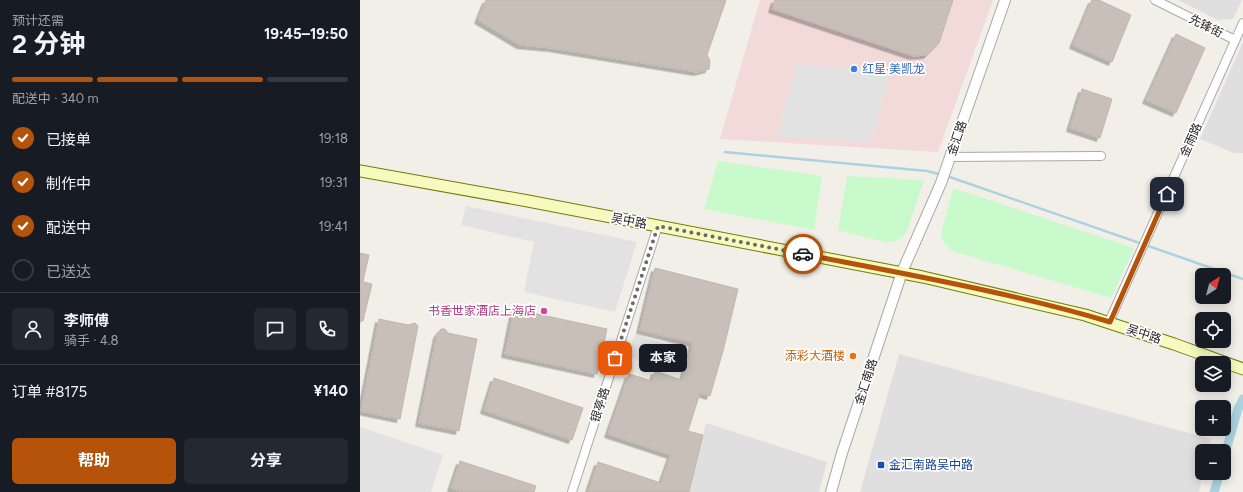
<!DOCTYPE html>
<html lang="zh">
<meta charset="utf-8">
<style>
:root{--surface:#171b24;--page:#242831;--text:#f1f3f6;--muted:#9ea1a6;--line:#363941;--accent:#b45309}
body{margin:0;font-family:Figtree,"Noto Sans SC",sans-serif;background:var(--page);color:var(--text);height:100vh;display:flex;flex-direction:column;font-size:15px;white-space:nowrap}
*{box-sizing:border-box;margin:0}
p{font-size:13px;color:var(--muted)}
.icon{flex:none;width:22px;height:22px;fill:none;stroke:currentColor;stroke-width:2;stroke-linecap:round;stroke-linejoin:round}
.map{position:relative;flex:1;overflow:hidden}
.panel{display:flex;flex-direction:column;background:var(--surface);width:360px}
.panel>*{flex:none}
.needle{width:26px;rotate:36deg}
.fabs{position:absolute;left:835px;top:268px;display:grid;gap:8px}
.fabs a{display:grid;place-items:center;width:36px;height:36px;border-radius:6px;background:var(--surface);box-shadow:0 2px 10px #0003;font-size:20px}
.pin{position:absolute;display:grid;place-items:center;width:34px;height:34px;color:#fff;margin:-17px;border-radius:8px;box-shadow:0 2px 6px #0006}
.courier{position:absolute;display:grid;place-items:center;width:40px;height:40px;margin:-20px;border:3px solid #b45309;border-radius:50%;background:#fff;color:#222;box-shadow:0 1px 5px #0007}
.bubble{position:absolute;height:28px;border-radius:6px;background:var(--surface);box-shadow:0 2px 10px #0003;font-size:13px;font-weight:700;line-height:28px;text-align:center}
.summary em{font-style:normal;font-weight:700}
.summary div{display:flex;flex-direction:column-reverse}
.summary{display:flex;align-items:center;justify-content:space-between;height:68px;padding:0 12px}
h1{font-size:26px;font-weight:700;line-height:30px}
.bar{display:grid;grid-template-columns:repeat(4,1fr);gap:6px 4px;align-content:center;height:48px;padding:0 12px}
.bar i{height:5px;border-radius:3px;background:var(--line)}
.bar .selected{background:var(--accent)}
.bar p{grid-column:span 4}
.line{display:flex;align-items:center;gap:10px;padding:0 12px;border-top:1px solid var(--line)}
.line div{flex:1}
.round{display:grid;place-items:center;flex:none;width:42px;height:42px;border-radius:6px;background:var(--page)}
ol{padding:0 12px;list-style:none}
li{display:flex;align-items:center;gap:12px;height:44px}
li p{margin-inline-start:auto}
li .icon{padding:4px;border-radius:50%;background:var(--accent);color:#fff;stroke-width:4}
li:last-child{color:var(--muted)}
li i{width:22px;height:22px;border:2px solid var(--line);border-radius:50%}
.action{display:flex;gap:8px;margin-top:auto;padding:8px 12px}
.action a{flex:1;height:46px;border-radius:6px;background:var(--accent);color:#fff;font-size:16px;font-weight:700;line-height:46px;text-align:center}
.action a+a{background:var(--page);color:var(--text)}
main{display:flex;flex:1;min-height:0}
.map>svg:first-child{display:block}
</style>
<main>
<section class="panel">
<div class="summary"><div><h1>2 分钟</h1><p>预计还需</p></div><em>19:45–19:50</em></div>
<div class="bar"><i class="selected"></i><i class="selected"></i><i class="selected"></i><i></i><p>配送中 · 340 m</p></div>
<ol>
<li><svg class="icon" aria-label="check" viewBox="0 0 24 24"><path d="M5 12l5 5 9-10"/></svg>已接单<p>19:18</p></li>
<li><svg class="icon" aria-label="check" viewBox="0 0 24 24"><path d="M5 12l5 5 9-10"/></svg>制作中<p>19:31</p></li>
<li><svg class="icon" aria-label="check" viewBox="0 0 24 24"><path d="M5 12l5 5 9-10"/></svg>配送中<p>19:41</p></li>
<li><i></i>已送达</li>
</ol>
<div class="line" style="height:72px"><a class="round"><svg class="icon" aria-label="person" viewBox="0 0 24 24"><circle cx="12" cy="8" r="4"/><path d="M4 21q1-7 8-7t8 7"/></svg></a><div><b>李师傅</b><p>骑手 · 4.8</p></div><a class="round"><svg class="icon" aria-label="chat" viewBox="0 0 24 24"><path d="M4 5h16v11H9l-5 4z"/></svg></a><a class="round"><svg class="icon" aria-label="phone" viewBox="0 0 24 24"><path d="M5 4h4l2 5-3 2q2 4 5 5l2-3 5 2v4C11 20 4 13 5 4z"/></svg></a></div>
<div class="line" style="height:52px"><div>订单 #8175</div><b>¥140</b></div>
<div class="action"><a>帮助</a><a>分享</a></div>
</section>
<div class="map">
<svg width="883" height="492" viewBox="0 0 883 492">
<defs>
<filter id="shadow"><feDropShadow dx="-3.5" dy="3.5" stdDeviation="0" flood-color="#0004"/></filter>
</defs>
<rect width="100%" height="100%" fill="#f2efe9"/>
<path fill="#e0dfdf" d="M 818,0 L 882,0 L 873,19 L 858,20 Z
M 883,42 L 883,153 L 874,153 L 840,139 Z
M 539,354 L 851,439 L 848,451 L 842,451 L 842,473 L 843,473 L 839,492 L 500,492 Z
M 346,423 L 467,462 L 459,492 L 329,492 Z"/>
<path fill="#f2dad9" d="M 400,0 L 633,0 L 578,152 L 360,139 Z"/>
<path fill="#c8facc" d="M 358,161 L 462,176 L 454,230 L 344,209 Z
M 487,176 L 564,180 L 546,234 L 538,240 L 527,243 L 478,230 Z
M 593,188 L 774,248 L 751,298 L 592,251 L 583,242 L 581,234 Z"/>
<path fill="#e2e2e2" d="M 437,64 L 530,72 L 511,142 L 416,136 Z
M 106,206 L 277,242 L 255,312 L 164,292 L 174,242 L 101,225 Z
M 275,334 L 316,347 L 310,370 L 267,356 Z
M 0,427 L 83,455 L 71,492 L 0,492 Z"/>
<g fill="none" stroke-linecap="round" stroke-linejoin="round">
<path stroke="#aad3df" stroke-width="2.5" d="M 365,152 L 567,171 L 582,175
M 587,176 L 883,279"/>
<path stroke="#aad3df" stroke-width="9" d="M 864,457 L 878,409 L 883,399
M 854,492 L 860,473"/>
</g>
<path fill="#c7bfb8" stroke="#c4b6ab" filter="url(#shadow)" d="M 126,0 L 366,0 L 347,55 L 350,61 L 349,69 L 337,72 L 192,48 L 160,45 L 118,20 Z
M 415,0 L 593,0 L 579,43 L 567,55 L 553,56 L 412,9 Z
M 732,0 L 739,0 L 771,15 L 752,62 L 713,45 Z
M 816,34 L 845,48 L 816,113 L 786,100 Z
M 722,89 L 752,99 L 740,138 L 710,128 Z
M 0,253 L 9,255 L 3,281 L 0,280 Z
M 295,268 L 378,289 L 363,351 L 350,396 L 340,393 L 328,431 L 343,435 L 329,492 L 228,492 L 238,462 L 301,483 L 311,455 L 248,434 L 269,374 L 292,381 L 295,371 L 322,380 L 333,343 L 280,330 Z
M 0,281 L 12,284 L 3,321 L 0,321 Z
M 154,309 L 247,329 L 237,374 L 145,354 Z
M 19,319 L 48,325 L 55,323 L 58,326 L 40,419 L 1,411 Z
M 81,329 L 85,329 L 88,333 L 117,339 L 99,431 L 59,423 L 77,335 Z
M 134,378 L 223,408 L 212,440 L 124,410 Z
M 100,461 L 176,486 L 174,492 L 104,492 L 91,488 Z"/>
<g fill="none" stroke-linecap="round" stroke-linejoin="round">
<g stroke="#a9a9a9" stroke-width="10">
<path id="minor" d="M 795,0 L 875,40
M 590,157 L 741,156
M 749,322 L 883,23
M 212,492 L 298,226"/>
</g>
<g stroke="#a9a9a9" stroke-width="12">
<path id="tertiary" d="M 471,492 L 482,453 L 542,272 L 581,183 L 645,0"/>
</g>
<g stroke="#707d05" stroke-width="13">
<path id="secondary" d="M 0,171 L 168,201 L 563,277 L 725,315 L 814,344 L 883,369"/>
</g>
<use href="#minor" stroke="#fff" stroke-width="8"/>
<use href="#tertiary" stroke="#fff" stroke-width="10"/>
<use href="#secondary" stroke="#f7fabf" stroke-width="11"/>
</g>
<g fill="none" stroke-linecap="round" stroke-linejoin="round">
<path stroke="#6b6a68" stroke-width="4" stroke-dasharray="0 7.2" d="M 255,358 L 298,226 L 443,254"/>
<path stroke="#b45309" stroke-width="5" d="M 443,254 C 545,274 649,292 750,322 L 807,194"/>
</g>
<circle fill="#3f7fe0" stroke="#fff" stroke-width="1.5" cx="494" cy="69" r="4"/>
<circle fill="#d1479c" stroke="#fff" stroke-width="1.5" cx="184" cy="311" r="4"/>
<circle fill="#e8710a" stroke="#fff" stroke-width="1.5" cx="493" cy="356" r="4"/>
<rect fill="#1a4fb4" stroke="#fff" stroke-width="1.5" x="517" y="461" width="8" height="8" rx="2"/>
<g text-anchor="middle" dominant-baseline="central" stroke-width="3.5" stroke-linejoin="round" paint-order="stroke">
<g font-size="12" fill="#222" stroke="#fff">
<text transform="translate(846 26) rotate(27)">先锋街</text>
<text transform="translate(597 138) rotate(-71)">金汇路</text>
<text transform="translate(831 140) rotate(-66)">金雨路</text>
<text transform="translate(269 221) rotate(11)">吴中路</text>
<text transform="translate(784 334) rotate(19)">吴中路</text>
<text transform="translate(506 382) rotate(-72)">金汇南路</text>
<text transform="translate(240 405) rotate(-72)">银亭路</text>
</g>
<g font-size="12" fill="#366cbe" stroke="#fff" text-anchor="start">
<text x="502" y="69">红星·美凯龙</text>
</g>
<g font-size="12" fill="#b23c85" stroke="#fff" text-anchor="end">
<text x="176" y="311">书香世家酒店上海店</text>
</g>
<g font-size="12" fill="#c56008" stroke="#fff" text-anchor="end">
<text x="485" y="356">添彩大酒楼</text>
</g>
<g font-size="12" fill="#164399" stroke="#fff" text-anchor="start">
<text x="529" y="465">金汇南路吴中路</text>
</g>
</g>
</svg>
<div class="fabs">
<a><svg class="needle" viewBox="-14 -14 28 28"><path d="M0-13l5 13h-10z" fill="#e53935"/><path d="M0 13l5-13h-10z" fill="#9ea1a6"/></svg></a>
<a><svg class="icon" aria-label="locate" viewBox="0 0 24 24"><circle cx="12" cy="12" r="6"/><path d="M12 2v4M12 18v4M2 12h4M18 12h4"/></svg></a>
<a><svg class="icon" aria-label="layers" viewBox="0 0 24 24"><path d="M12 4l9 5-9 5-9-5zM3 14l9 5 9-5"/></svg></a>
<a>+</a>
<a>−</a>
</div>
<div class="pin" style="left:255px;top:358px;background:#ea580c"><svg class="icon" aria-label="bag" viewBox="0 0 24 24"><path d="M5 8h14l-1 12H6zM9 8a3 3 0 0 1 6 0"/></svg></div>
<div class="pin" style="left:807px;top:194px;background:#1f2937"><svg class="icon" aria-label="home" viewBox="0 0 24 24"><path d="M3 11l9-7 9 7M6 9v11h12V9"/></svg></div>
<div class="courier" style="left:443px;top:254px"><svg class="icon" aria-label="car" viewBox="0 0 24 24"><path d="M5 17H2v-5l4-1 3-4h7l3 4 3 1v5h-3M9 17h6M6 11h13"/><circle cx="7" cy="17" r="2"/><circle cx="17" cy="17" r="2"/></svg></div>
<div class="bubble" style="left:279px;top:344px;width:48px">本家</div>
</div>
</main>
